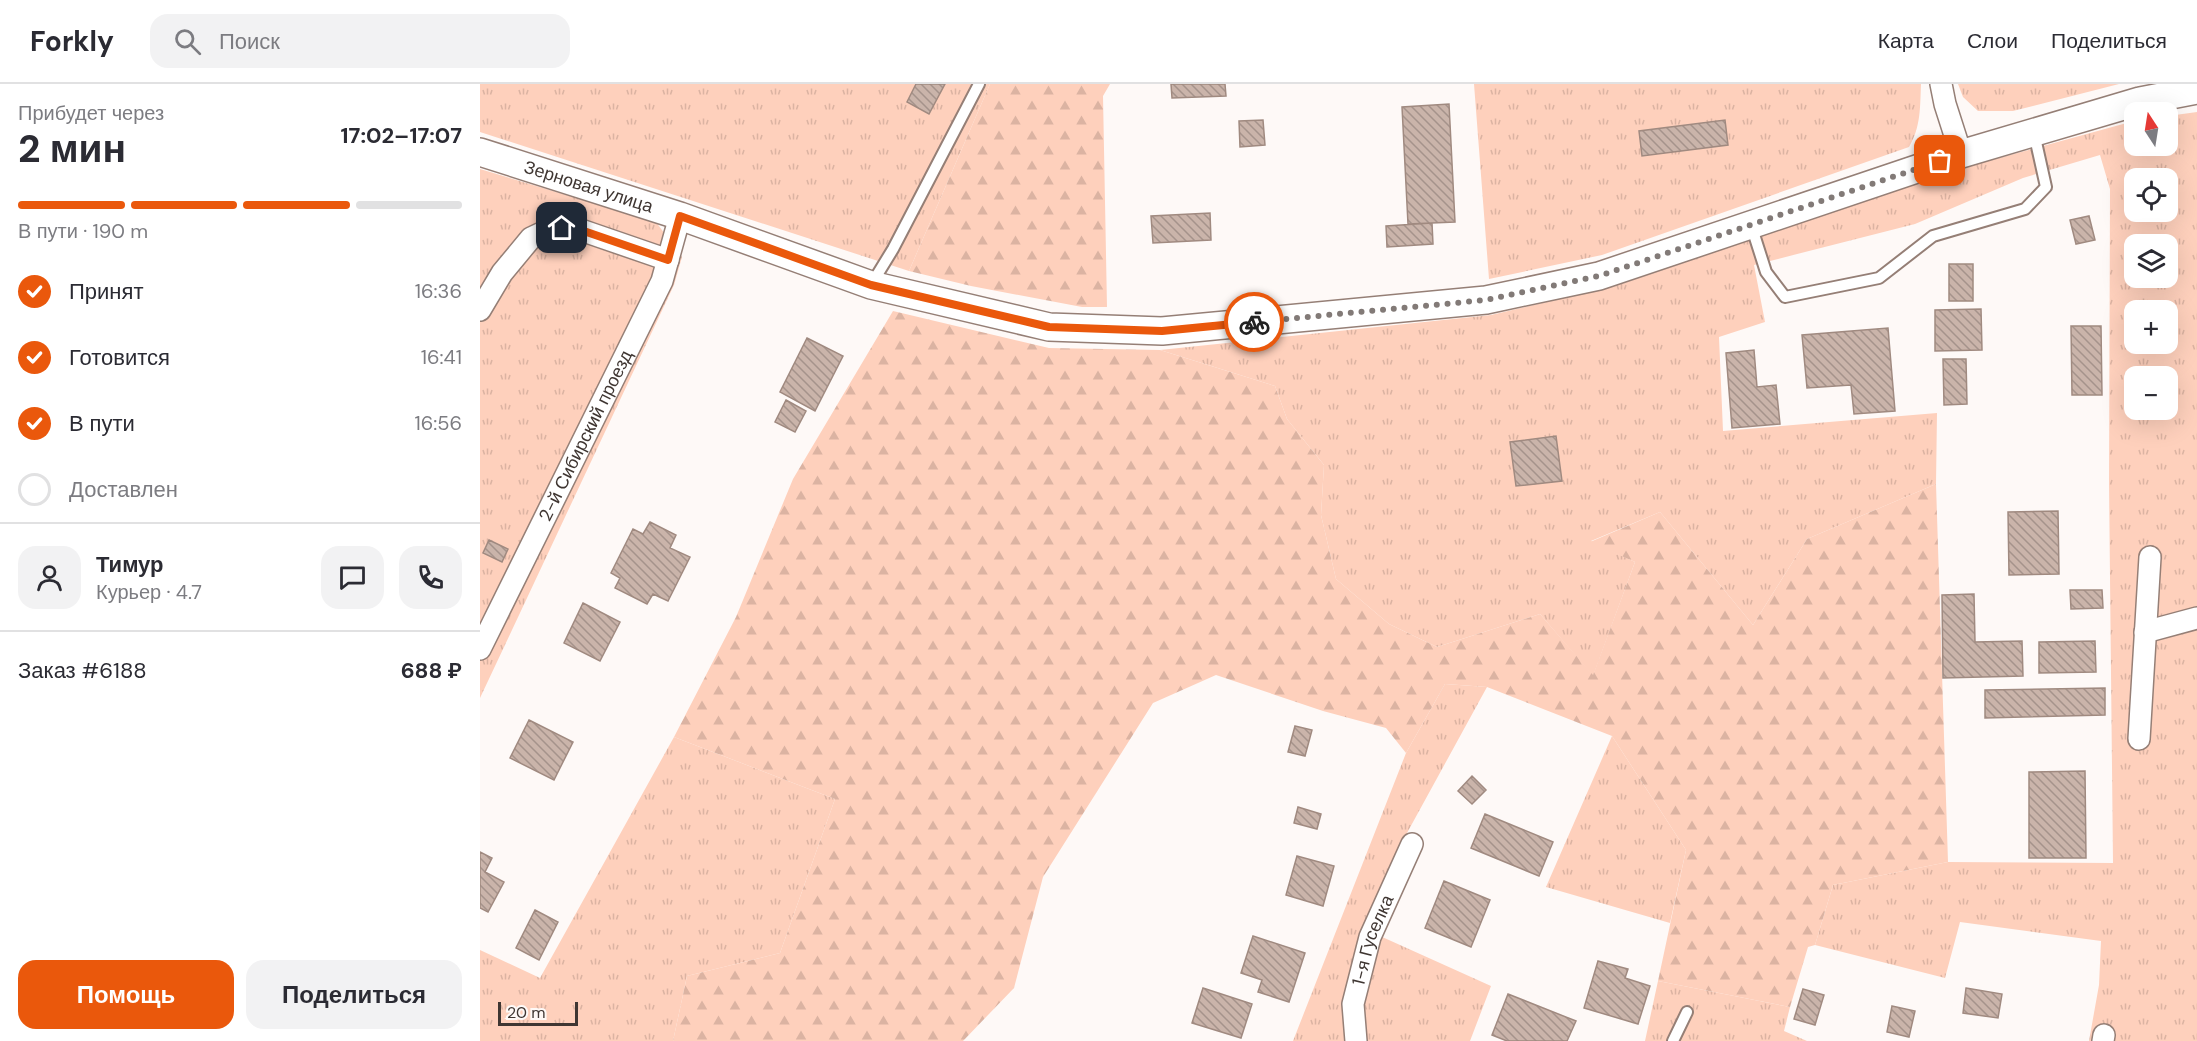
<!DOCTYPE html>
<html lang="ru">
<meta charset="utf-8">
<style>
:root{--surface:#fff;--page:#f2f2f3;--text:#2b2b33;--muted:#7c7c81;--line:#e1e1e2;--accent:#ea580c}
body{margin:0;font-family:"DM Sans",sans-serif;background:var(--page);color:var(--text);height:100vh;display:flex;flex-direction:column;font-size:22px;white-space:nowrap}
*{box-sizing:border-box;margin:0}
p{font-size:20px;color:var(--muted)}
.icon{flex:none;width:33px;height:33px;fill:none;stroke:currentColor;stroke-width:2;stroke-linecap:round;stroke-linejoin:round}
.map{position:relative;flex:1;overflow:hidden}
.panel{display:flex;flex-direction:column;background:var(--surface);width:480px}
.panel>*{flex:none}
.needle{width:39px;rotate:348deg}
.fabs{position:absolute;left:1644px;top:18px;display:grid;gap:12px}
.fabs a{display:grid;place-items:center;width:54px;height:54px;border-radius:12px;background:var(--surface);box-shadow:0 6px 24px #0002;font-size:30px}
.scale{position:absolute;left:18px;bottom:15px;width:80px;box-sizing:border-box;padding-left:6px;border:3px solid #3f3632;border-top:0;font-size:16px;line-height:21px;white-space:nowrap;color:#3f3632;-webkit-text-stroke:4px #fef9f7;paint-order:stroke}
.pin{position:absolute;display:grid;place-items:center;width:51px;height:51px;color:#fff;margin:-26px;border-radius:12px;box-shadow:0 3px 9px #0006}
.courier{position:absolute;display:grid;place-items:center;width:60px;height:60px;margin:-30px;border:4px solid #ea580c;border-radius:50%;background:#fff;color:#222;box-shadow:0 2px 8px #0007}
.overview em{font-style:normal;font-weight:700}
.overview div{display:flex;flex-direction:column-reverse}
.overview{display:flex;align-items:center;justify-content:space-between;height:102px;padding:0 18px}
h1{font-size:39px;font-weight:700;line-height:45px}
.bar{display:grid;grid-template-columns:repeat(4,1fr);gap:9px 6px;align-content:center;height:72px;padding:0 18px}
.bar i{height:8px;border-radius:4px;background:var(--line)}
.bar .current{background:var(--accent)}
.bar p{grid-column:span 4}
.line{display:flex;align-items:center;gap:15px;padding:0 18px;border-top:2px solid var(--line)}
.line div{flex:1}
.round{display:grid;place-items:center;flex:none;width:63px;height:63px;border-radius:18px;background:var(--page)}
ol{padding:0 18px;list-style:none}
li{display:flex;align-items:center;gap:18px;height:66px}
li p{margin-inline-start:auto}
li .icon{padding:6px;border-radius:50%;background:var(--accent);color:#fff;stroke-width:4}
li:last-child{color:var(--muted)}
li i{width:33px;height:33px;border:3px solid var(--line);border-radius:50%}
.primary-button{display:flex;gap:12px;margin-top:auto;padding:12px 18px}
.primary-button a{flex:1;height:69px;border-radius:18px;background:var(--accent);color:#fff;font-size:24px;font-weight:700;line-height:69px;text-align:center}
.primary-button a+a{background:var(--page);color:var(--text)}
header{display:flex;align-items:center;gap:36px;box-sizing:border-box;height:84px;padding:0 30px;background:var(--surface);border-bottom:2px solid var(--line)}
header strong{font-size:28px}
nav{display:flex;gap:33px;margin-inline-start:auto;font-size:21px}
.search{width:420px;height:54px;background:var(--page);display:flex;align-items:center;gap:15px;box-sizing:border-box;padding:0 21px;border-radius:18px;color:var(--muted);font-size:22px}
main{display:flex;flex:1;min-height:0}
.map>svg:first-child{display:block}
</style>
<header>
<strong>Forkly</strong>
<div class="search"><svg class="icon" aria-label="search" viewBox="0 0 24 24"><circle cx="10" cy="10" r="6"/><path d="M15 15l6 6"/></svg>Поиск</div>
<nav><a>Карта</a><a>Слои</a><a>Поделиться</a></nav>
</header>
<main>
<section class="panel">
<div class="overview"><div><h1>2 мин</h1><p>Прибудет через</p></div><em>17:02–17:07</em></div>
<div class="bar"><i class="current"></i><i class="current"></i><i class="current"></i><i></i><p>В пути · 190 m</p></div>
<ol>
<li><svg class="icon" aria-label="check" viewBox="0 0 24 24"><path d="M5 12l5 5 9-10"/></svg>Принят<p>16:36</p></li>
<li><svg class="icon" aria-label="check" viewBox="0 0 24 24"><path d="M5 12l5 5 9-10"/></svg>Готовится<p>16:41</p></li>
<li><svg class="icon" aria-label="check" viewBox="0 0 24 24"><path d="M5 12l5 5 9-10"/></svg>В пути<p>16:56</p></li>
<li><i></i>Доставлен</li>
</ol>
<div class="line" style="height:108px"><a class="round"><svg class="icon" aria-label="person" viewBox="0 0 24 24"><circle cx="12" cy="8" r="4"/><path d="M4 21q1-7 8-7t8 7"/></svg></a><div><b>Тимур</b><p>Курьер · 4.7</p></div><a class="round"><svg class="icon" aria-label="chat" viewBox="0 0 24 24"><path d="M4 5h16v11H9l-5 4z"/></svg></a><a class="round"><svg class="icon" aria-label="phone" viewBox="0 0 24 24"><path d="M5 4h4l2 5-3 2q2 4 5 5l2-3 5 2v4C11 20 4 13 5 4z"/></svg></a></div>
<div class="line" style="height:78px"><div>Заказ #6188</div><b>688 ₽</b></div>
<div class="primary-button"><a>Помощь</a><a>Поделиться</a></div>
</section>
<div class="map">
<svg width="1717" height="957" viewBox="0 0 1717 957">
<defs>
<pattern id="grass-tufts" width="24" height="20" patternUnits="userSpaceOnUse" patternTransform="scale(1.5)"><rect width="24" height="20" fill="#fed0bc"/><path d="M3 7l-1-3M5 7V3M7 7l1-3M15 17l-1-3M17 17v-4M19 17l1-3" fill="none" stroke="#dbb3a2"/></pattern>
<pattern id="forest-firs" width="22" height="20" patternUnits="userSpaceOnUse" patternTransform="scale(1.5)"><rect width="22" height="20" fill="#fed0bc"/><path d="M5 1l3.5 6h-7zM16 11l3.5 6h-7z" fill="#dbb3a2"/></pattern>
<pattern id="building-back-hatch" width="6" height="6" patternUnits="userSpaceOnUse" patternTransform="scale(1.5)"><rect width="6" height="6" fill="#cab4aa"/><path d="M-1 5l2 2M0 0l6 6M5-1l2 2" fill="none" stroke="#a5938b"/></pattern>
</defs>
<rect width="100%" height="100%" fill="#fef9f7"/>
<path fill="url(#grass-tufts)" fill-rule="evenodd" d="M 0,0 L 510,0 L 429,187 L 0,48 Z
M 994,0 L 1441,0 C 1440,23 1441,43 1429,63 L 1122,171 L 1009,195 Z
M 1478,0 L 1639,0 L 1533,27 L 1498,27 L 1483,13 Z
M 1717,28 L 1717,957 L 1609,957 L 1619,901 L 1621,857 L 1480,838 L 1465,894 L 1335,861 L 1353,801 L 1468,778 L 1633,779 L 1629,398 L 1630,105 L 1620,71 L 1543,94 L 1435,140 L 1274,181 L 1285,238 L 1239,253 L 1243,347 L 1457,329 L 1456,400 L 1327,455 L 1273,541 L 1180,428 L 1111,457 L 1155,478 L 1113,592 L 1060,530 L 957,563 L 909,540 L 856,495 L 841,431 L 844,381 L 807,335 L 795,302 L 680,266 L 1011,231 L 1135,202 L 1486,83 L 1654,37 L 1654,62 L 1688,62 L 1688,32 ZM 1654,94 L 1688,94 L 1688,128 L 1654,128 ZM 1654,160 L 1688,160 L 1688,194 L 1654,194 ZM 1654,226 L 1688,226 L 1688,260 L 1654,260 ZM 1654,292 L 1688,292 L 1688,326 L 1654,326 Z
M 0,85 L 176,138 L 202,173 L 194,201 L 0,614 Z
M 965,600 L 1007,603 L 927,749 L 941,758 L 900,852 L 1011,902 L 990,957 L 813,957 L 926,669 Z
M 1132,652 L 1206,766 L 1190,839 L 1066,803 Z
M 194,653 L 355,715 L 300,869 L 207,892 L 193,957 L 0,957 L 0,866 L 60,894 Z
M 1178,897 L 1310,923 L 1304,947 L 1327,957 L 1165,957 Z"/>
<path fill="url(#forest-firs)" d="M 510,0 L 630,0 L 623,12 L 627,223 L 602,223 L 491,202 L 429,187 Z
M 413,227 L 569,264 L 680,266 L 795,302 L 807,335 L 844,381 L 841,431 L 856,495 L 909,540 L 957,563 L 1060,530 L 1113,591 L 1155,478 L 1110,458 L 1180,428 L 1273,541 L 1327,455 L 1456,400 L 1468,778 L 1353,801 L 1335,861 L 1328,863 L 1310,923 L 1178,897 L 1206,766 L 1132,652 L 1007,603 L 965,600 L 926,669 L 906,644 L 843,627 L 736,591 L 673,619 L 563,793 L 534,904 L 483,957 L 193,957 L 207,892 L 300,869 L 355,715 L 194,653 L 256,533 L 313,395 Z"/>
<path fill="url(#building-back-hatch)" stroke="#a08a80" stroke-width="1.5" d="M 436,0 L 465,0 L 449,30 L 427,18 Z
M 691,0 L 745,0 L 746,12 L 692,14 Z
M 969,20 L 975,138 L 928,140 L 922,23 Z
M 783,36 L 785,61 L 760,63 L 759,37 Z
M 1245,36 L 1248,61 L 1162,72 L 1159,47 Z
M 730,129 L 731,156 L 673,159 L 671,132 Z
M 1609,132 L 1615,156 L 1596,160 L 1590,136 Z
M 952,139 L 953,160 L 907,163 L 906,142 Z
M 1469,180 L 1493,180 L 1493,217 L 1469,217 Z
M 1501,225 L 1502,266 L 1455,267 L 1455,226 Z
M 1591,242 L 1621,242 L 1622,311 L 1592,311 Z
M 1408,244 L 1415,327 L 1374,330 L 1371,301 L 1327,304 L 1322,251 Z
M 327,254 L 363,272 L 335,327 L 300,308 Z
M 1274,266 L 1277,303 L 1296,301 L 1300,340 L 1252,344 L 1246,269 Z
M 1463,275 L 1486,275 L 1487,320 L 1464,321 Z
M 306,316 L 326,327 L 315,348 L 295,338 Z
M 1076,352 L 1082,397 L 1036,402 L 1030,358 Z
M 1578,427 L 1579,490 L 1529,491 L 1528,428 Z
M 170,438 L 196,451 L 190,464 L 210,473 L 188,517 L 173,510 L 167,520 L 135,504 L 140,494 L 131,489 L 153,445 L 163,450 Z
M 9,456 L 28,465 L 22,478 L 3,469 Z
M 1590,506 L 1622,506 L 1623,524 L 1591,525 Z
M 1494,510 L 1495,558 L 1542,557 L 1543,592 L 1463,594 L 1462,511 Z
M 103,519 L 140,538 L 120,577 L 84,559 Z
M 1615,557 L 1616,588 L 1559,589 L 1559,558 Z
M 1625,604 L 1625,631 L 1505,634 L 1505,606 Z
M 49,636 L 93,658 L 74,696 L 30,674 Z
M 815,642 L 832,646 L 825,672 L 808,668 Z
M 1605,687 L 1606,774 L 1549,774 L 1549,688 Z
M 992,692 L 1006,706 L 992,720 L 978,707 Z
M 818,723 L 841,730 L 837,745 L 814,739 Z
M 1005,730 L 1073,758 L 1059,792 L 991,764 Z
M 0,768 L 12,774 L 5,788 L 24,798 L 8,828 L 0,824 Z
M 817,772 L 854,782 L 843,822 L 806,811 Z
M 964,797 L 1010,816 L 991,863 L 945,844 Z
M 55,826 L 78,838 L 59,876 L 36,864 Z
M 773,852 L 825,869 L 809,918 L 778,908 L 782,896 L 761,889 Z
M 1118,877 L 1148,885 L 1145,894 L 1170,902 L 1158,940 L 1104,924 Z
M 723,904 L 772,920 L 761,954 L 712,939 Z
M 1486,904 L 1522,910 L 1518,934 L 1483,929 Z
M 1323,905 L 1344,911 L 1335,941 L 1314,935 Z
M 1028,910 L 1096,937 L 1087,957 L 1027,957 L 1012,951 Z
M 1412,922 L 1435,927 L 1429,953 L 1407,948 Z"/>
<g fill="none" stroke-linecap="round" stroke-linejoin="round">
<g stroke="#957f76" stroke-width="14">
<path id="service" d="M 1271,141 L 1286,188 L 1305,213 L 1399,194 L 1453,152 L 1545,125 L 1566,103 L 1554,49
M 391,201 L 413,165 L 499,0
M 1193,957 L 1207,928"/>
</g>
<g stroke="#957f76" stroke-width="24">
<g id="minor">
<path d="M 1461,0 L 1465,20 L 1481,70"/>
<path d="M 0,226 L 22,189 L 51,154 L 70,145 L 95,144 L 188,176"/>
<path d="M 1665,548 L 1717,534"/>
<path id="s1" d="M 0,565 L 182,197 L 200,132"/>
<path d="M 1659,655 L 1670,473"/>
<path id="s2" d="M 876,957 L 873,920 L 890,853 L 932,760"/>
<path d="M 1623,957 L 1624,951"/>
</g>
</g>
<g stroke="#957f76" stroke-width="30">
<g id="tertiary">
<path id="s3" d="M 0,68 L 200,132 L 391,201 L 569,243 L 682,247 L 1006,216 L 1119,192 L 1481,70 L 1660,17 L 1717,6"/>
</g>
</g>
<use href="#service" stroke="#fff" stroke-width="10"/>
<use href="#minor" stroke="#fff" stroke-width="21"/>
<use href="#tertiary" stroke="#fff" stroke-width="27"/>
</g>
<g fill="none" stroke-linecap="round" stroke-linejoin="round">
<path stroke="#827a77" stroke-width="6" stroke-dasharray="0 10.8" d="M 774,238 L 1006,216 L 1119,192 L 1460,77"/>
<path stroke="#ea580c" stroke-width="8" d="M 82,144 L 95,144 L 188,176 L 200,132 L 391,201 L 569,243 L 682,247 L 774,238"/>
</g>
<g text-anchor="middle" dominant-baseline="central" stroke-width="5" stroke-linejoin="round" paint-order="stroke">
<g font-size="18" fill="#3f3632" stroke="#fef9f7">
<text stroke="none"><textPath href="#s3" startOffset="114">Зерновая улица</textPath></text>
<text stroke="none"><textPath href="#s1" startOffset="238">2-й Сибирский проезд</textPath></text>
<text stroke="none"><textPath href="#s2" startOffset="104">1-я Гуселка</textPath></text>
</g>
</g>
</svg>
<div class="fabs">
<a><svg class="needle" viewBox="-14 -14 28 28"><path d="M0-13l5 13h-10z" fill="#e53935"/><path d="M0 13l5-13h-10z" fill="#7c7c81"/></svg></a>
<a><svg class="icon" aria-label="locate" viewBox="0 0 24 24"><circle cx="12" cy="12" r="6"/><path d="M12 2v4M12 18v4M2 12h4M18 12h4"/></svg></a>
<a><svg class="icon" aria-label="layers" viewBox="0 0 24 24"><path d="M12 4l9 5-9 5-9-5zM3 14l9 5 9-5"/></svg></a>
<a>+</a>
<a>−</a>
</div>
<div class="scale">20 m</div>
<div class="pin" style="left:1460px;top:77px;background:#ea580c"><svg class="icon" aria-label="bag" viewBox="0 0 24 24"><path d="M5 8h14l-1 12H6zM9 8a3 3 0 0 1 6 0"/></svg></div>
<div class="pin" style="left:82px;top:144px;background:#1f2937"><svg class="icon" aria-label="home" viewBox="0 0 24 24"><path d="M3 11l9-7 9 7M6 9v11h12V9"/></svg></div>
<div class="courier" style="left:774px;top:238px"><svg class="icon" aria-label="bike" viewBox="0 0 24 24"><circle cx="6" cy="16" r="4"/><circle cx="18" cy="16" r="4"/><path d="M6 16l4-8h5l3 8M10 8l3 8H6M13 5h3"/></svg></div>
</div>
</main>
